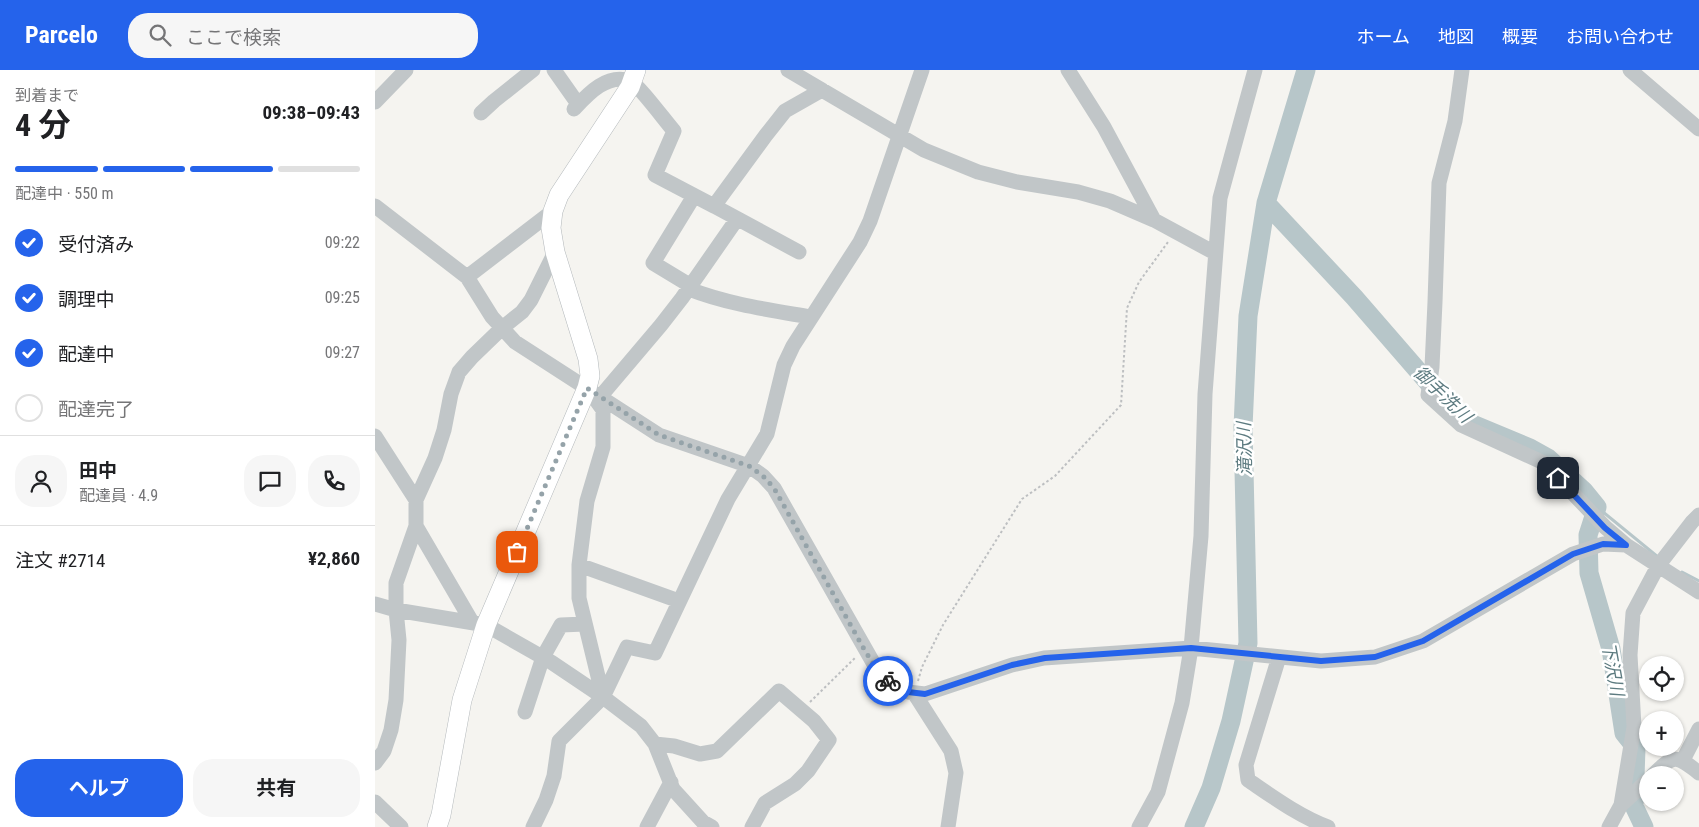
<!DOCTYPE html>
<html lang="ja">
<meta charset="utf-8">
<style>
:root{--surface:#fff;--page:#f6f6f6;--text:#202124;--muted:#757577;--line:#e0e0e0;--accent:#2563eb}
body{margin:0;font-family:"Roboto Condensed","Noto Sans JP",sans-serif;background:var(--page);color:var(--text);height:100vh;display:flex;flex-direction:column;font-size:19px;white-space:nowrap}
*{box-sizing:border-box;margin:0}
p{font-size:16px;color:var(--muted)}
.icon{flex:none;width:28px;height:28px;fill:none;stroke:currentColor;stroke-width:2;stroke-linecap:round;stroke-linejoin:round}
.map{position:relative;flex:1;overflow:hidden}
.sheet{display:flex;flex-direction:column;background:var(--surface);width:375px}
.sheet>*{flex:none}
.fabs{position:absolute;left:1264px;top:586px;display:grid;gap:10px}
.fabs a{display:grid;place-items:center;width:45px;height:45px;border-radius:50%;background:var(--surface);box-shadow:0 1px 4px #0004;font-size:25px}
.pin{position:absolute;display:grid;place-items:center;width:42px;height:42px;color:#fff;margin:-21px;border-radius:10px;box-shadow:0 2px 8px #0006}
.courier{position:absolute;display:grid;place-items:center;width:50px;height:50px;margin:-25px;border:4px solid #2563eb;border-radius:50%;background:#fff;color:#222;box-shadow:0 1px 6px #0007}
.headline em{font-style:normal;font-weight:700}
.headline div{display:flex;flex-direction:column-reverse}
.headline{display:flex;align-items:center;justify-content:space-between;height:85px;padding:0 15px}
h1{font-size:32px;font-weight:700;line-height:38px}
.bar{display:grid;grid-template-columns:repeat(4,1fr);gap:8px 5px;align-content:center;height:60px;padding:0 15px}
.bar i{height:6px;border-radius:4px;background:var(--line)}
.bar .on{background:var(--accent)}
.bar p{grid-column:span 4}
.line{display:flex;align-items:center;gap:12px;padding:0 15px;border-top:1px solid var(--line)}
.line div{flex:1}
.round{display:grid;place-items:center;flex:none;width:52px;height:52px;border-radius:20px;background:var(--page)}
ol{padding:0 15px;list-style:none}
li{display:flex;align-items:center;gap:15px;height:55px}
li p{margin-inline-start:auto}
li .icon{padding:5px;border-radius:50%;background:var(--accent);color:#fff;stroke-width:4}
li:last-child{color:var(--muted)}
li i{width:28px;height:28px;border:2px solid var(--line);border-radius:50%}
.cta{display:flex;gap:10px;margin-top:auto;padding:10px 15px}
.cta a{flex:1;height:58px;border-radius:20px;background:var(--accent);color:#fff;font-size:20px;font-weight:700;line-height:58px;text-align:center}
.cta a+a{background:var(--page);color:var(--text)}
header{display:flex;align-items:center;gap:30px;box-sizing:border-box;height:70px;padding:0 25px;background:var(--accent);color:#fff}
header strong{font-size:24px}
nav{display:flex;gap:28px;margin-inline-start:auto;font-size:18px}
.search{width:350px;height:45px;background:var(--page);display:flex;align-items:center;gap:12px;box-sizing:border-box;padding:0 18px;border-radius:20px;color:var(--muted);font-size:19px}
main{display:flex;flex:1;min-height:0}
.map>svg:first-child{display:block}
</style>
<header>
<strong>Parcelo</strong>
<div class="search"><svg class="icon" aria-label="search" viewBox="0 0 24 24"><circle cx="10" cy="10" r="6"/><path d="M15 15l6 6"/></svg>ここで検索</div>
<nav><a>ホーム</a><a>地図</a><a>概要</a><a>お問い合わせ</a></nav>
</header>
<main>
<section class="sheet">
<div class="headline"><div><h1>4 分</h1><p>到着まで</p></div><em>09:38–09:43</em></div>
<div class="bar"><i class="on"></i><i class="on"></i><i class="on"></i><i></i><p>配達中 · 550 m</p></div>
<ol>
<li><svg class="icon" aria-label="check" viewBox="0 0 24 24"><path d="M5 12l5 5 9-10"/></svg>受付済み<p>09:22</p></li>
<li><svg class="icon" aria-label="check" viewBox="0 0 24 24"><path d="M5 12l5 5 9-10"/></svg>調理中<p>09:25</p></li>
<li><svg class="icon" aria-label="check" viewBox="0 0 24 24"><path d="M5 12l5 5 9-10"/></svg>配達中<p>09:27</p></li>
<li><i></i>配達完了</li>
</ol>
<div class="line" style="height:90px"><a class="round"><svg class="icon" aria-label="person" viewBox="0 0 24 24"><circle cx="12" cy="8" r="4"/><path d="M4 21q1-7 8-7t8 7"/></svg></a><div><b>田中</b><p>配達員 · 4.9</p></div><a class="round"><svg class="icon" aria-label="chat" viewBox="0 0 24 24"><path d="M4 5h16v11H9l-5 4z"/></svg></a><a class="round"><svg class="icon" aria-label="phone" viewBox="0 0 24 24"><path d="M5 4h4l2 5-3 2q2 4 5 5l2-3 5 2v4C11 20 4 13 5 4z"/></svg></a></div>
<div class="line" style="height:65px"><div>注文 #2714</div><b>¥2,860</b></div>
<div class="cta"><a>ヘルプ</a><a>共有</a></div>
</section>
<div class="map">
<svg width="1324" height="757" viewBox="0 0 1324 757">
<rect width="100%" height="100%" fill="#f5f4f0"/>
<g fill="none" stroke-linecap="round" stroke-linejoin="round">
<path stroke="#b7c6c9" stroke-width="3" d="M 1222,437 L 1283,487
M 1307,502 L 1324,511"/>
<path stroke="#b7c6c9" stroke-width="19" d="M 891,133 L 979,227 L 1064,325 L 1095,353 L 1155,378 L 1173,388 L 1209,421 L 1222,437 L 1213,465 L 1214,503 L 1236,579 L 1249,663 L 1261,678 L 1259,736 L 1269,757
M 819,757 L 836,718 L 856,651 L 873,573 L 868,357 L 873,246 L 891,133 L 931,0"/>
<g stroke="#b4b9bc" stroke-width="20">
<path id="major" d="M 62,757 L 66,745 L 87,630 L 111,555 L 212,318 L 215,306 L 213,289 L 180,182 L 176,158 L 178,141 L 184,125 L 255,17 L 261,0"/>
</g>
<path stroke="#bdbfc1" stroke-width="2" stroke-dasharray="2.5 2.5" stroke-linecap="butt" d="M 543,611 L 547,597 L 568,555 L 647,429 L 680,406 L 746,335 L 752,238 L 764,212 L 793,172
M 435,632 L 480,588"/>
<path stroke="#c1c6c8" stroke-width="15" d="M 179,0 L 203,34
M 413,0 L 549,80 L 603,102 L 642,112 L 703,122 L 735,131 L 779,150 L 840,183
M 693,0 L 729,57 L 779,150
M 1087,0 L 1080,51 L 1064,113 L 1060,232 L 1057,297 L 1053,325 L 1086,355 L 1169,393 L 1230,457 L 1251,475
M 1255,0 L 1324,59
M 0,32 L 31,0
M 199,39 C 213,24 232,3 255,11 C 263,14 291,52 299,61 L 280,105 L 339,136
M 106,43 L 119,31 L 158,0
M 0,136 L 92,207 L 117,247 L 140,272 L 284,365 L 374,396 L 388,406 L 399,418 L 504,603 L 518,614 L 533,622 L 550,624 L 637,595 L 669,588 L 816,578 L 946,591 L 1000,587 L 1048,571 L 1198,484 L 1228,474 L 1251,475 L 1324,522
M 424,182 L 339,136 L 391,65 L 410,41 L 447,20
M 92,207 L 178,141
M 316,216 L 278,193 L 319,126
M 314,219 C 352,234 395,240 435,247
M 218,326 L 228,340 L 228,377 L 212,431 L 204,495 L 204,528 L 228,627
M 225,327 L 286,255 L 307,228 L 362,149
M 0,366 L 41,430
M 41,456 L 97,552
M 204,495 L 304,531
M 0,534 L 21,540 L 111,555 L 176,592 L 228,627 L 266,656 L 280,674 L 298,719 L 328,752 L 337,757
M 904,587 L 871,695 L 873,710 C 898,727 924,746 953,757
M 539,623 L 576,681 L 581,703 L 573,757
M 150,642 L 168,587 L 186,555 L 210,554
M 280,674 L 299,676 L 325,684 L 342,681 L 404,621 L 439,651 L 454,670 L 433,701 L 420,714 L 390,733 L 377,757
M 1308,690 L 1324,659
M 0,693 L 9,681 L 16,660 L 21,630 L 24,570 L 21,540 L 21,513 L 41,456 L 41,430 L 60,388 L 69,360 L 76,324 L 84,302 L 97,287 L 127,258 L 147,242 L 156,230 L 180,182
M 1278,705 C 1299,684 1301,685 1324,703
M 0,732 L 26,757
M 1246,735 L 1272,711
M 158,757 L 171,730 L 179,706 L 184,671 L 228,627 L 252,577 L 280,583 L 353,429 L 392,364 L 409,295 L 418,276 L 485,172 L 495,151 L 547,0
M 272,757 L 296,712
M 764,757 L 783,722 L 807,633 L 816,578 L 826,466 L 830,324 L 845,128 L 880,0
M 1234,757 L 1246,735 L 1259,657 L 1255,585 L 1258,543 L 1283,496 L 1317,452 L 1324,445"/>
<use href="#major" stroke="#fff" stroke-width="19"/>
</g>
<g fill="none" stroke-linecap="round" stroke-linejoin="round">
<path stroke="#95a3a9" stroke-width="5" stroke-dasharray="0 9" d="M 142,482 L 212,318 L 284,365 L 374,396 L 388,406 L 399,418 L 489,579 L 504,603 L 513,611"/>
<path stroke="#2563eb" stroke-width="6" d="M 513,611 L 533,622 L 550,624 L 637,595 L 670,588 L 816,578 L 946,591 L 1000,587 L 1048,571 L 1198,484 L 1228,474 L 1251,475 L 1230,458 L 1183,408"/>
</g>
<g text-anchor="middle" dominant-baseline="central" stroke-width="5" stroke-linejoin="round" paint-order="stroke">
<g font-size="18" font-style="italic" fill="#5d7b80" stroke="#fff">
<text transform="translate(1068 324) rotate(44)">御手洗川</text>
<text transform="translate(869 379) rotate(-91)">滝沢川</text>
<text transform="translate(1238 599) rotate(80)">下沢川</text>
</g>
</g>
</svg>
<div class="fabs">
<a><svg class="icon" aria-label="locate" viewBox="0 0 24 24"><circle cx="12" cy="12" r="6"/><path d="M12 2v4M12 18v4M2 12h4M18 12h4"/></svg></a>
<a>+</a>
<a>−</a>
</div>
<div class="pin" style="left:142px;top:482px;background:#ea580c"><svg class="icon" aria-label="bag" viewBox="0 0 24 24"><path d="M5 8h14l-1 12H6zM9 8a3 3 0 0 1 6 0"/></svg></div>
<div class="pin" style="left:1183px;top:408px;background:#1f2937"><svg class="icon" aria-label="home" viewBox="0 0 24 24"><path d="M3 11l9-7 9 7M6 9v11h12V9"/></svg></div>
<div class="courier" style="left:513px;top:611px"><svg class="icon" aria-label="bike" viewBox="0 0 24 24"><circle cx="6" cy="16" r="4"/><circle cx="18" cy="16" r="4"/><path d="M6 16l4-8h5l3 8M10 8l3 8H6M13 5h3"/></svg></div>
</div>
</main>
